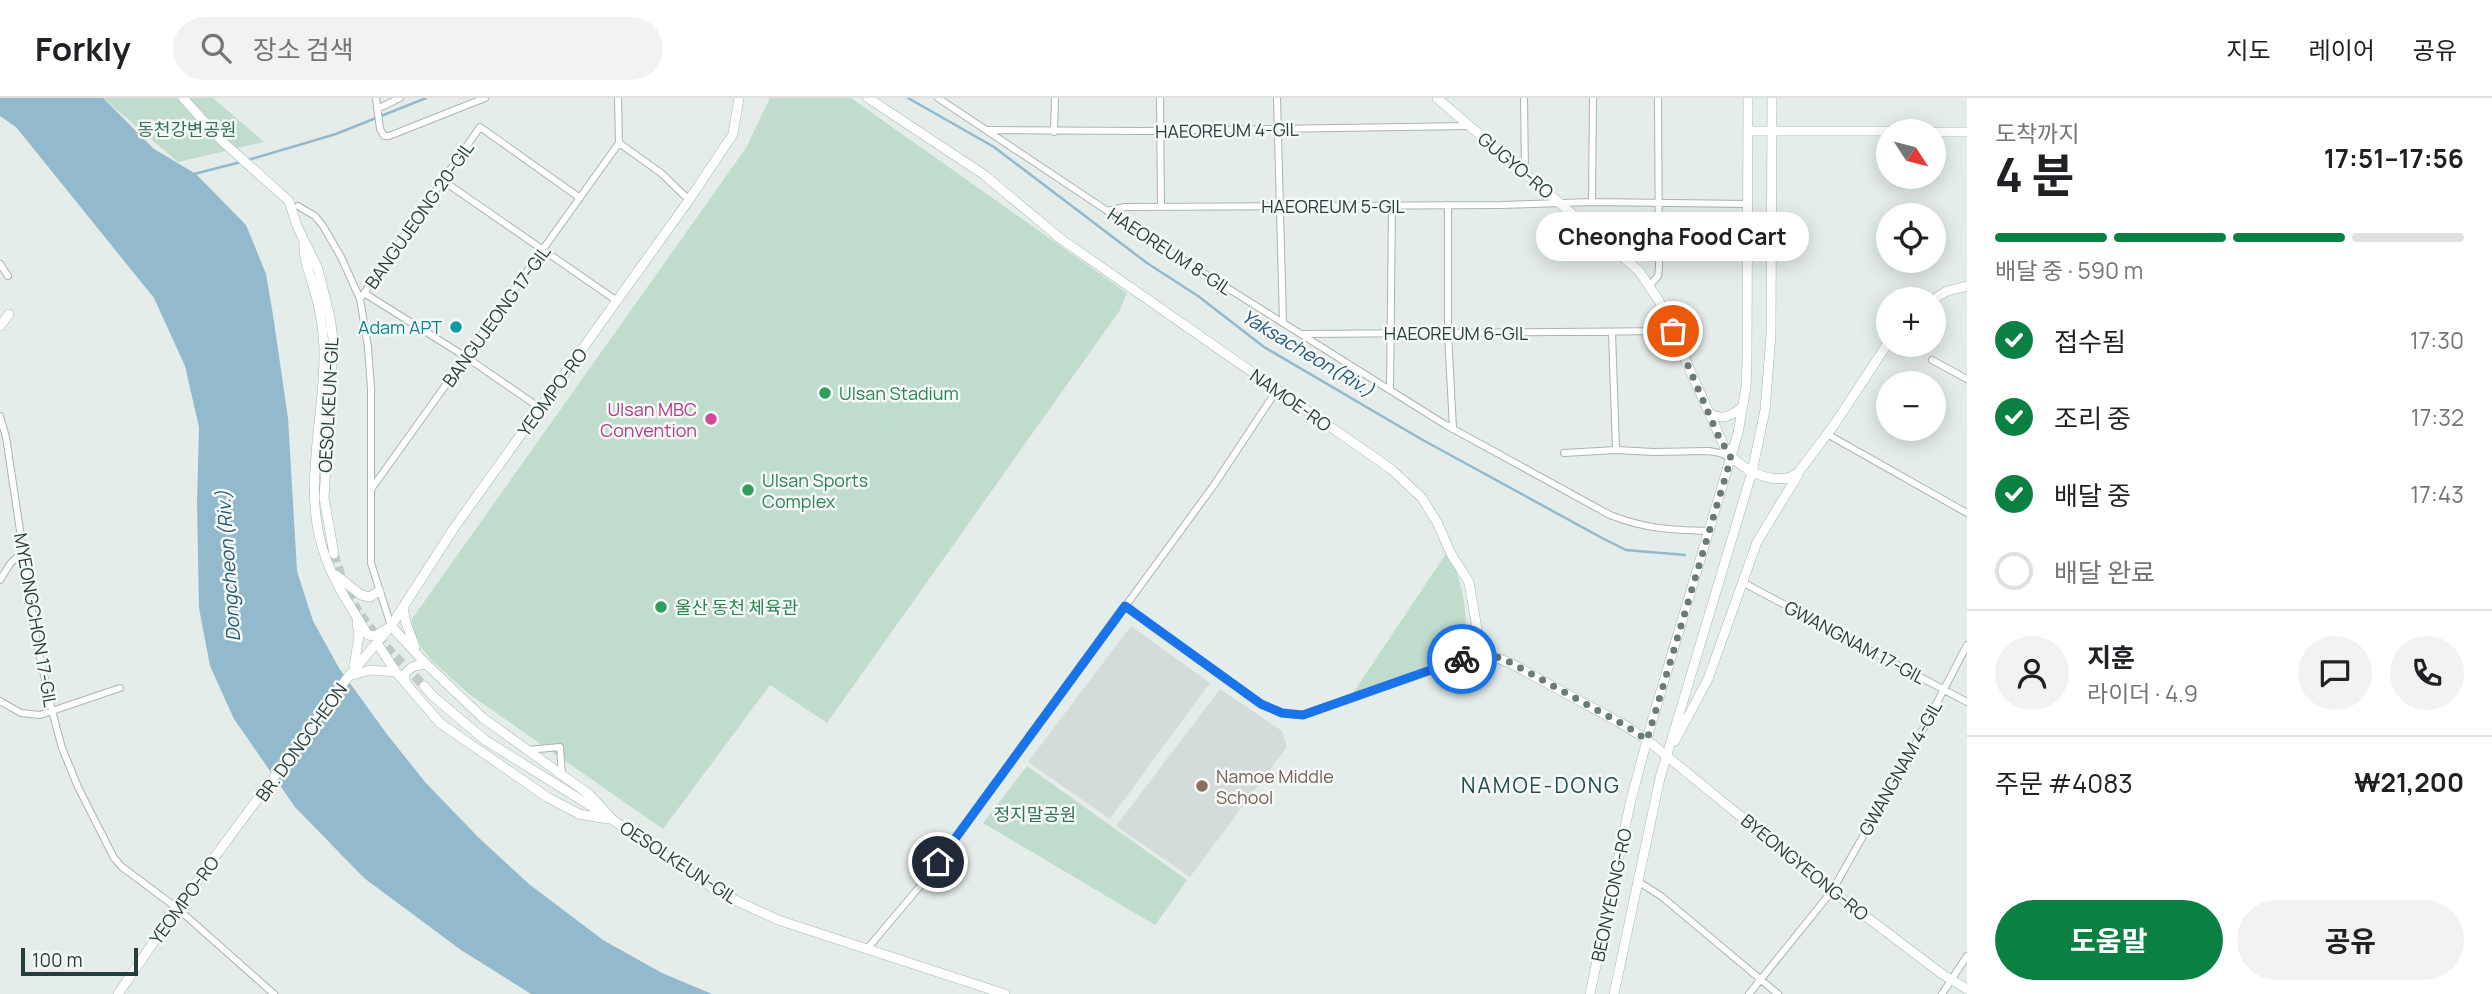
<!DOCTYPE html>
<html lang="ko">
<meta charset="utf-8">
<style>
:root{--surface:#fff;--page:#f2f2f2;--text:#202124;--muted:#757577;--line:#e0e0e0;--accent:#0b8043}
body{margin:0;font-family:Manrope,"Noto Sans KR",sans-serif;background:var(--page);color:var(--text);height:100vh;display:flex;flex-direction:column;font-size:26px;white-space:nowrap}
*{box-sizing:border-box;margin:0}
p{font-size:23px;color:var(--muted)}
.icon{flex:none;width:38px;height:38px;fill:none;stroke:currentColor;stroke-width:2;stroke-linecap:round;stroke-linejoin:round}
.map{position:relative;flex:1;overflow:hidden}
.details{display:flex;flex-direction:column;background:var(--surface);width:525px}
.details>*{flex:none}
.needle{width:46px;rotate:126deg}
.buttons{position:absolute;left:1876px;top:21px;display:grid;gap:14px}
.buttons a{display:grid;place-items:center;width:70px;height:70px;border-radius:50%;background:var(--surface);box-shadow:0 4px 18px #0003;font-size:35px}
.scale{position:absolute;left:21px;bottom:18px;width:117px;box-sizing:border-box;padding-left:7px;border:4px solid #253d3b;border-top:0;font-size:19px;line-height:24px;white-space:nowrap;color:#253d3b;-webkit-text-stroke:5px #f5f9f8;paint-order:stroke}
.pin{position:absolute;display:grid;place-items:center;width:60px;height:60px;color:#fff;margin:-30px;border:4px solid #fff;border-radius:50%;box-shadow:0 2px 7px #0007}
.courier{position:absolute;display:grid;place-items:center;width:70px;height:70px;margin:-35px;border:5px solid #1a73e8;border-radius:50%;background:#fff;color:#222;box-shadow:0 2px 9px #0007}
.bubble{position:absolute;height:49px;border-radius:24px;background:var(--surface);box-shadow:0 4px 18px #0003;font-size:23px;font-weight:700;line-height:49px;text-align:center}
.summary em{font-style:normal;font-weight:700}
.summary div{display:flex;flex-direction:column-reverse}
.summary{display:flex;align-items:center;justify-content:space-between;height:119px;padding:0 28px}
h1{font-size:46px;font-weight:700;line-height:52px}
.bar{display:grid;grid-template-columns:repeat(4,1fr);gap:10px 7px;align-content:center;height:84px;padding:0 28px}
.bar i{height:9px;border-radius:5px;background:var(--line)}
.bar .selected{background:var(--accent)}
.bar p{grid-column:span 4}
.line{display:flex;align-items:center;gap:18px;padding:0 28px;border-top:2px solid var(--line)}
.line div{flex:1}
.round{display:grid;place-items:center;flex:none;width:74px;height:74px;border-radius:37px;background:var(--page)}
ol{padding:0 28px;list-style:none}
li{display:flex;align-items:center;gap:21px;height:77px}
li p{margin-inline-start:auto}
li .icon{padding:7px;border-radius:50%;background:var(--accent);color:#fff;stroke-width:4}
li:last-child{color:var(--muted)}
li i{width:38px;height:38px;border:4px solid var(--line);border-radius:50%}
.primary-button{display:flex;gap:14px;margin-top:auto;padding:14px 28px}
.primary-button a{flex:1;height:80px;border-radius:42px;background:var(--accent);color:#fff;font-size:28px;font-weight:700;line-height:80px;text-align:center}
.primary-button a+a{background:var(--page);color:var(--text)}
header{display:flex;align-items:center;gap:42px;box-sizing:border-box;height:98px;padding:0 35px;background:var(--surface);border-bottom:2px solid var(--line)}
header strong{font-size:33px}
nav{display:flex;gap:38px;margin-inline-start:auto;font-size:24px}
.search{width:490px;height:63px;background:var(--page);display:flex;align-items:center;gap:18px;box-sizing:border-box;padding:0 24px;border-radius:38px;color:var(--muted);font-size:26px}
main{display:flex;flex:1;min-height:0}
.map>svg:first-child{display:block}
</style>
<header>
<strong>Forkly</strong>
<div class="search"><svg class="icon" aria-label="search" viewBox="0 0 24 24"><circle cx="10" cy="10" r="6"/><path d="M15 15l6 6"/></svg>장소 검색</div>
<nav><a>지도</a><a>레이어</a><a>공유</a></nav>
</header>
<main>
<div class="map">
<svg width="1967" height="896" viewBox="0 0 1967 896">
<rect width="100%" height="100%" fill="#e5edea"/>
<path fill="#d3dcda" d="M 1131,528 L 1210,585 L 1110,721 L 1028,664 Z
M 1220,591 L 1282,633 L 1287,649 L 1190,779 L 1116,728 Z"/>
<path fill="#c0dccc" d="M 103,0 L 213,0 L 264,44 L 178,64 Z
M 770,0 L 851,0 L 1127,195 L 1120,212 L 827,625 L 770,587 L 663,731 L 469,596 L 432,563 L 421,549 L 412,530 L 412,521 L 746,50 Z
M 1449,451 C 1458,477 1476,527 1458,552 C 1442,574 1376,591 1349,601 Z
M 1027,668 L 1187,782 L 1155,827 L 983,725 Z"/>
<path fill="#92bacc" d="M 0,0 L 103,0 L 154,51 L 196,76 L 246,127 L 266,176 L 273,217 L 288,320 L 297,473 L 313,523 L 339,570 L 386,635 L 425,684 L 478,739 L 529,786 L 603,842 L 662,875 L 712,896 L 531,896 L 461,852 L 364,780 L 295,709 L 234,621 L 210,568 L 199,510 L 197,405 L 199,329 L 185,268 L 154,200 L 16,29 L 0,18 Z"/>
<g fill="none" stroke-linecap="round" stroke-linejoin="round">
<path stroke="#92bacc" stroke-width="2.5" d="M 908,0 L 994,49 L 1147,165 L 1198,198 L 1264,249 L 1421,341 L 1602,440 L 1626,452 L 1685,457
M 248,62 L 336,36 L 426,0
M 194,76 L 241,64"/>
<path stroke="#bfcac7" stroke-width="9" stroke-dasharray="9 4.5" stroke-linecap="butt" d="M 334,456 C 338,468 342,481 347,493 C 364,529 396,559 424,588"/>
<g stroke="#a8b5b2" stroke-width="8">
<path id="street" d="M 376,0 L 380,31 L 384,38 L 389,38 L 485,0
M 618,0 L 619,45 L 661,75 L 689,102
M 938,0 L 1151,142 L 1444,326 L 1610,417 C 1645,431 1672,432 1709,433
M 1160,0 L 1161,109
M 1277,0 L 1283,225
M 1524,0 L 1525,75
M 377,11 L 400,0
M 988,32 L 1143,33 L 1469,28
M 1054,34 L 1055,0
M 442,82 L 617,203
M 1592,104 L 1593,0
M 1448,107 L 1448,235 L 1453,331
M 298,108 L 315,118 L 323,128 L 341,159 L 360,201 L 368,249 L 371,291 L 371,465 L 391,528
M 1107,113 L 1125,109 L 1501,107 L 1592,104 L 1748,106
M 0,166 L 8,178
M 1650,187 L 1658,178 L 1659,170 L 1658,0
M 364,195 L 466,259 L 540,310
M 360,201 L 480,29 L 580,100
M 1612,234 L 1616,352
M 1303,236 L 1673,233
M 1932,262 L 1967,281
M 1390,292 L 1392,107
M 0,318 L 6,339 L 37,546 L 52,613 L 62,650 L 78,689 L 114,760 L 122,769 L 177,810 L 274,896
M 1827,336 L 1967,415
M 1564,355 L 1616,352 L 1654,354 L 1709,353 L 1720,355 L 1731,360
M 372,390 L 619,45
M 0,482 L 10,466 L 23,453
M 1742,484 L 1967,604
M 1125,508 L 1261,606 L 1281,615 L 1302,617 L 1481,554
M 0,603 L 21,615 L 40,617 L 120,590
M 527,652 L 560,649 L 562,676
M 1637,783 L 1661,798 L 1778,896
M 867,851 L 926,781 L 1214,387 L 1277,292
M 1749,896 L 1832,793 L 1918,641 L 1967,547
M 1942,896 L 1967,858"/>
</g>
<g stroke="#a4b7b4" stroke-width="10">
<path id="secondary" d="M 183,0 L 222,43 L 289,103 L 297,128 L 318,171 L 330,219 L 333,241 L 324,400 L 334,456
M 868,0 L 983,76 L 1061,141 L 1391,371 L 1422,400 L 1438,426 L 1451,456 L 1469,484 L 1481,554 L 1510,565 L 1626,628 L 1647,642 L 1832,793 L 1942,876 L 1967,891
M 1437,0 L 1639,173 L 1659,203 L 1725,350 C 1738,370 1773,390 1797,376 L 1834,327 L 1888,245
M 1748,33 L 1888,33
M 1934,34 L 1967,34
M 304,145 C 303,162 310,175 314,191 C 320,210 323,230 324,249 C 326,316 302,386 323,452 C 333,484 351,509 368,537 L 375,538 L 391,528 L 426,566 L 483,620 L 590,697 L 613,722
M 1934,201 L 1947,193 L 1967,188
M 0,228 L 9,216
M 1709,315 C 1722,323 1732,318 1743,308
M 336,477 L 361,497 L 370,499 L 379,493
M 403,510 L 406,525 L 415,549
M 377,545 L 396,574
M 354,569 L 359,537 L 357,524
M 349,578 L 370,572 L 396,574 L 440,625 L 547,699 L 579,716 L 608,721
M 406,584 L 404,577 C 411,568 416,567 426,566
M 424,588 L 434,599 L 485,642 L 613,722 L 722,796 L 778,822 L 1005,896
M 1675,643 L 1708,581 L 1757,444 L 1798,377
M 118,896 L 177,810 L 348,579 L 391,528 L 454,430 L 689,102 L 733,36 L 739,0
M 1590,896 L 1630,706 L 1652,623 L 1738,335 L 1746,289 L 1747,265 L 1748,0
M 1614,896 L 1660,680 L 1752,374 L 1765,312 L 1771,237 L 1772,0"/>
</g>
<use href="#street" stroke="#fff" stroke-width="6"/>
<use href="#secondary" stroke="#fff" stroke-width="9"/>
</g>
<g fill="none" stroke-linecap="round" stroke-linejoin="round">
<path stroke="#687b78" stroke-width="7" stroke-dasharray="0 12.6" d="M 1462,561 L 1481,554 L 1506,562 L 1626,628 L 1647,642 L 1731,360 L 1718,337 L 1673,233"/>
<path stroke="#1a73e8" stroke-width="9" d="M 938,764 L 1125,508 L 1261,606 L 1282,615 L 1303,617 L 1462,561"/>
</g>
<circle fill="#0f9aa8" stroke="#f5f9f8" stroke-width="2.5" cx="456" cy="229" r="7"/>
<g fill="#2e9e5b" stroke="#f5f9f8" stroke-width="2.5">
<circle cx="825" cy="295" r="7"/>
<circle cx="748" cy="392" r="7"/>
<circle cx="661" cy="509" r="7"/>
</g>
<circle fill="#d1479c" stroke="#f5f9f8" stroke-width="2.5" cx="711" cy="321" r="7"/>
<circle fill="#8d6e63" stroke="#f5f9f8" stroke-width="2.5" cx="1202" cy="688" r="7"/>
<g text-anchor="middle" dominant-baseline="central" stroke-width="5" stroke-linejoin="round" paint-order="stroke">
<g font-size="18" fill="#337055" stroke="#f5f9f8">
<text x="187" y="31">동천강변공원</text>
<text x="1035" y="716">정지말공원</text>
</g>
<g font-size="18" fill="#253d3b" stroke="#f5f9f8">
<text transform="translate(1227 32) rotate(-1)">HAEOREUM 4-GIL</text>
<text transform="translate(1516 67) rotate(40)">GUGYO-RO</text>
<text x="1333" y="108">HAEOREUM 5-GIL</text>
<text transform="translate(419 117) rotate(-55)">BANGUJEONG 20-GIL</text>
<text transform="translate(1170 153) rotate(33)">HAEOREUM 8-GIL</text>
<text transform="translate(496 218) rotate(-54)">BANGUJEONG 17-GIL</text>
<text x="1456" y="235">HAEOREUM 6-GIL</text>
<text transform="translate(552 294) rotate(-54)">YEOMPO-RO</text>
<text transform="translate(1291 302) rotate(35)">NAMOE-RO</text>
<text transform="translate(328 307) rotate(-87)">OESOLKEUN-GIL</text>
<text transform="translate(36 522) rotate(80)">MYEONGCHON 17-GIL</text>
<text transform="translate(1855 544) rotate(28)">GWANGNAM 17-GIL</text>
<text transform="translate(301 644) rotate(-54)">BR. DONGCHEON</text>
<text transform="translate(1900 670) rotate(-61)">GWANGNAM 4-GIL</text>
<text transform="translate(679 764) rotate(33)">OESOLKEUN-GIL</text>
<text transform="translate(1805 769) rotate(39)">BYEONGYEONG-RO</text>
<text transform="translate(1611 797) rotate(-78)">BEONYEONG-RO</text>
<text transform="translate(184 802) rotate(-54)">YEOMPO-RO</text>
</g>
<g font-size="18" fill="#0d838f" stroke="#f5f9f8" text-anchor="end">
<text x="442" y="229">Adam APT</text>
</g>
<g font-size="18" fill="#27864d" stroke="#f5f9f8" text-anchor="start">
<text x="839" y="295">Ulsan Stadium</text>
<text x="762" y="382">Ulsan Sports<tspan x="762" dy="21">Complex</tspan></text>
<text x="675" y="509">울산 동천 체육관</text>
</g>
<g font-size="18" fill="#b23c85" stroke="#f5f9f8" text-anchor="end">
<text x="697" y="311">Ulsan MBC<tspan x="697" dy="21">Convention</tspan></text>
</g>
<g font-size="18" fill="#785e54" stroke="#f5f9f8" text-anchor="start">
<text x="1216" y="678">Namoe Middle<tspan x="1216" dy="21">School</tspan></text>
</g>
<g font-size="19" font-style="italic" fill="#245974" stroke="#f5f9f8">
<text transform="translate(1308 255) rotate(31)">Yaksacheon(Riv.)</text>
<text transform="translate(228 468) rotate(-94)">Dongcheon (Riv.)</text>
</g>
<g font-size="21" letter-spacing="2" fill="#234d4a" stroke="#f5f9f8">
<text x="1541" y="687">NAMOE-DONG</text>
</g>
</g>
</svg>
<div class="buttons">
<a><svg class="needle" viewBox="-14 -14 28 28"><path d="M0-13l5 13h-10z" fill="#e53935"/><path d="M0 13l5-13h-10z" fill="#757577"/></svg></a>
<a><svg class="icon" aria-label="locate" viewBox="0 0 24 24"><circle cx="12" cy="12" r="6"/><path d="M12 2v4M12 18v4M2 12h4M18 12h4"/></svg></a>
<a>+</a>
<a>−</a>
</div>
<div class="scale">100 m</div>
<div class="pin" style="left:1673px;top:233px;background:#ea580c"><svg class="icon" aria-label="bag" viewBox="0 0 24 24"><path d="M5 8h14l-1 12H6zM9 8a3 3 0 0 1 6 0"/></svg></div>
<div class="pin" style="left:938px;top:764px;background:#1f2937"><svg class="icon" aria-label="home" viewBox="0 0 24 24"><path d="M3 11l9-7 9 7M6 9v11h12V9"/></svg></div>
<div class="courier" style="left:1462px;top:561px"><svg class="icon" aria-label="bike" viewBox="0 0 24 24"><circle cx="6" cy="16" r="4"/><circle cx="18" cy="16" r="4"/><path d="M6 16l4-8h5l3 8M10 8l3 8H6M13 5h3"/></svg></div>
<div class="bubble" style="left:1536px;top:114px;width:273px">Cheongha Food Cart</div>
</div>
<section class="details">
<div class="summary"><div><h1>4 분</h1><p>도착까지</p></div><em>17:51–17:56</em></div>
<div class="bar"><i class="selected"></i><i class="selected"></i><i class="selected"></i><i></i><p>배달 중 · 590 m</p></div>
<ol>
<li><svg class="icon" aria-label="check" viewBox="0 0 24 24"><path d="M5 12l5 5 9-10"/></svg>접수됨<p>17:30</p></li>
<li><svg class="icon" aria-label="check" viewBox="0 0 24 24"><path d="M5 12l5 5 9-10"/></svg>조리 중<p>17:32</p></li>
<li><svg class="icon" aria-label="check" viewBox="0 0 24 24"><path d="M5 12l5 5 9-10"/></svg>배달 중<p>17:43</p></li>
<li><i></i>배달 완료</li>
</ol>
<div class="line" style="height:126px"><a class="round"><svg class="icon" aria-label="person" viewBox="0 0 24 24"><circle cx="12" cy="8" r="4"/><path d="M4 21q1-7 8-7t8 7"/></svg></a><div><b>지훈</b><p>라이더 · 4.9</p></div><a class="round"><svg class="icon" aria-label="chat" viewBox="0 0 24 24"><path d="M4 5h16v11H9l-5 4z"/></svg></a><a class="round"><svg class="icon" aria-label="phone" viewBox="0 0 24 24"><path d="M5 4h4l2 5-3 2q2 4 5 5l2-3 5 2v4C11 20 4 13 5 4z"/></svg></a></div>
<div class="line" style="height:91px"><div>주문 #4083</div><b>₩21,200</b></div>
<div class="primary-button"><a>도움말</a><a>공유</a></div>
</section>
</main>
